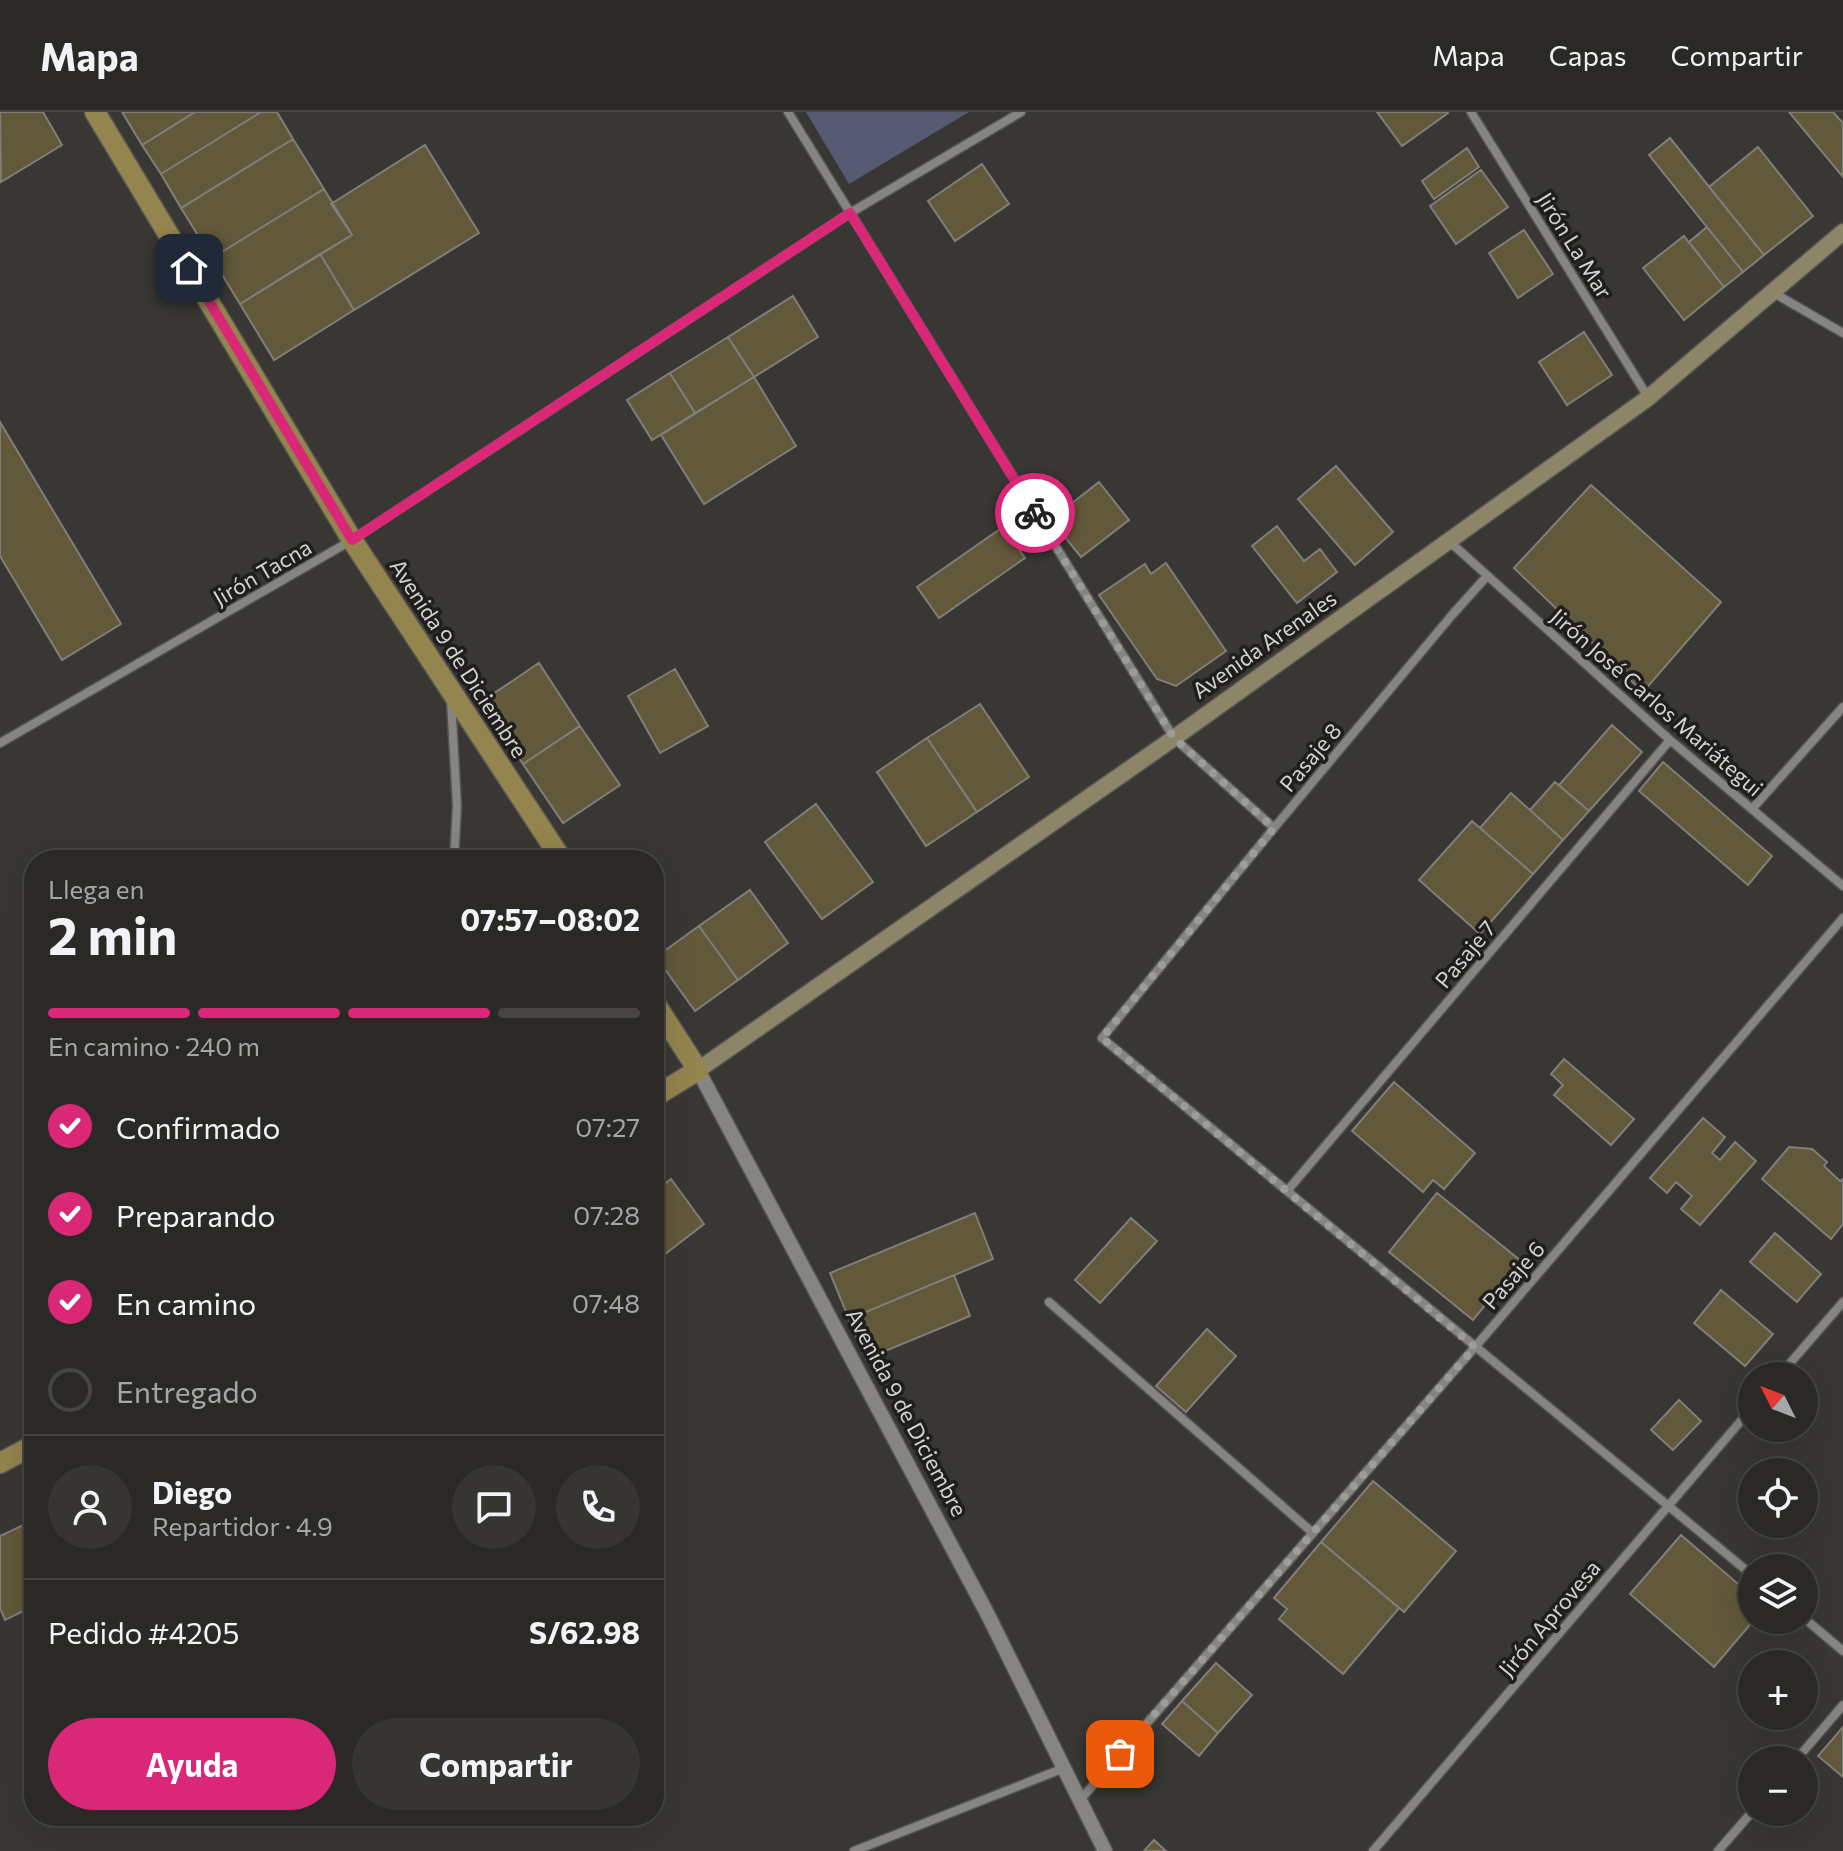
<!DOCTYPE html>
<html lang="es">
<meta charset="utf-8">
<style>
:root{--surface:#2a2926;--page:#363532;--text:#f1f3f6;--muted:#a5a6a7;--line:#464543;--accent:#db2777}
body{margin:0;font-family:Commissioner,sans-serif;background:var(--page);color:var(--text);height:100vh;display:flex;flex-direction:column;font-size:30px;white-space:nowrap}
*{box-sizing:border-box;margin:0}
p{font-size:26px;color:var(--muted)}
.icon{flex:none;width:44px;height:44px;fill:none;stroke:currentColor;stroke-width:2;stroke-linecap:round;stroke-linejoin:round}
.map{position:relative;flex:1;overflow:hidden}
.sheet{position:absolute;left:24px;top:738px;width:640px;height:976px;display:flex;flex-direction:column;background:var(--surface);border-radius:32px;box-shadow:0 8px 32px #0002,0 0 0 2px var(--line)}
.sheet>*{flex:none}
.needle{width:52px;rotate:312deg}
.buttons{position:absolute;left:1738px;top:1250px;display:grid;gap:16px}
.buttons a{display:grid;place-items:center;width:80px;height:80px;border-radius:50%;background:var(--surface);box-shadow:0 8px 32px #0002,0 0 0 2px var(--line);font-size:40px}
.pin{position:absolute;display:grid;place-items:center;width:68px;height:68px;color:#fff;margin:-34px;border-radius:16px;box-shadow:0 4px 12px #0006}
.courier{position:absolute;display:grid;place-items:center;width:80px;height:80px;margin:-40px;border:6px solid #db2777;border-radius:50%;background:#fff;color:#222;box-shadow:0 2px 10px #0007}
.head em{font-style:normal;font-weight:700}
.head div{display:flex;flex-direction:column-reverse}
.head{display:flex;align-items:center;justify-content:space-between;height:136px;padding:0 24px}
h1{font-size:52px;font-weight:700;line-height:60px}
.bar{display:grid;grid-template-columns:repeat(4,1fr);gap:12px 8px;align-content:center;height:96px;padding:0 24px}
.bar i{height:10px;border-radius:6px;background:var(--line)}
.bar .selected{background:var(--accent)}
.bar p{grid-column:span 4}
.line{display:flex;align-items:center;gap:20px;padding:0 24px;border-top:2px solid var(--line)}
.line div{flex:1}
.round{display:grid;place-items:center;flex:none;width:84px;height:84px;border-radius:42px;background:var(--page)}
ol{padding:0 24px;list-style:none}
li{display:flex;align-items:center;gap:24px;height:88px}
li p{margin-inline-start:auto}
li .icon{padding:8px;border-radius:50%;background:var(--accent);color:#fff;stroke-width:4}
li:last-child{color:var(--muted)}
li i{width:44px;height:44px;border:4px solid var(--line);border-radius:50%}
.action{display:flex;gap:16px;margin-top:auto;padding:16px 24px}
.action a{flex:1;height:92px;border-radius:48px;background:var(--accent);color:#fff;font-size:32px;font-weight:700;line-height:92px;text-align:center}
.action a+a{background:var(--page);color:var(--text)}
header{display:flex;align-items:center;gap:48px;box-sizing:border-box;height:112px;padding:0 40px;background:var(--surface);border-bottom:2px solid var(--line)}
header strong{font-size:38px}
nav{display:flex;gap:44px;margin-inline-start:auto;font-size:28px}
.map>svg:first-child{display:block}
</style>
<header>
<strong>Mapa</strong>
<nav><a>Mapa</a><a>Capas</a><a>Compartir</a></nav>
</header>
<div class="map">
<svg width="1843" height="1739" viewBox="0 0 1843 1739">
<rect width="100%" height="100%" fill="#383733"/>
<path fill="#565b73" d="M 806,0 L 969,0 L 849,72 Z"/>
<path fill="#62583a" stroke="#807e7a" stroke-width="2" d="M 0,0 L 43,0 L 62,33 L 1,70 Z
M 122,0 L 195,0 L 142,33 Z
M 195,0 L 261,0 L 161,62 L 142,33 Z
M 261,0 L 277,0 L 293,27 L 181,96 L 161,62 Z
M 1377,0 L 1447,0 L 1448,1 L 1402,34 Z
M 1789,0 L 1833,0 L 1843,11 L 1843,65 Z
M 1670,26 L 1764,143 L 1743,160 L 1649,43 Z
M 293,27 L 324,77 L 212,146 L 181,96 Z
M 425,33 L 479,121 L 354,198 L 320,142 L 352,123 L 331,92 Z
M 1758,35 L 1813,104 L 1764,143 L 1709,75 Z
M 1467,36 L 1479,55 L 1434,87 L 1422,69 Z
M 982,52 L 1009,92 L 955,129 L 928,89 Z
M 1481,58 L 1508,95 L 1456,132 L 1430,94 Z
M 324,77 L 352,123 L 240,192 L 212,146 Z
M 1707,115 L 1743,160 L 1724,175 L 1689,130 Z
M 1524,118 L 1553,162 L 1518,186 L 1489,141 Z
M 1684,124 L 1724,175 L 1684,208 L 1643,156 Z
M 320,142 L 354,198 L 274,248 L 240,192 Z
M 793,184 L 818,225 L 754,265 L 728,225 Z
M 1584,220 L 1612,263 L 1567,293 L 1539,250 Z
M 728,225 L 754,265 L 695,301 L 670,261 Z
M 670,261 L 695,301 L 652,328 L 627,288 Z
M 754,265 L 796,334 L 704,392 L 661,323 Z
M 0,310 L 121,512 L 62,548 L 0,444 Z
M 1336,354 L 1393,420 L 1355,453 L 1298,387 Z
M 1099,370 L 1129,408 L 1081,445 L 1051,408 Z
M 1591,373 L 1721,490 L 1643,580 L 1514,456 Z
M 1277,414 L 1304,449 L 1320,437 L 1337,460 L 1297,491 L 1252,434 Z
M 1003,415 L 1025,446 L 939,506 L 917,475 Z
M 1166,451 L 1226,539 L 1176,574 L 1157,567 L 1099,483 L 1145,452 L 1151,462 Z
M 539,551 L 580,614 L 523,652 L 481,590 Z
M 675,557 L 708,614 L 660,641 L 628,584 Z
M 980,592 L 1029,665 L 977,700 L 927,626 Z
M 1612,613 L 1642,640 L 1589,699 L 1559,673 Z
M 580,614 L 620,673 L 563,711 L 523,652 Z
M 927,626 L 977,700 L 926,734 L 877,660 Z
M 1663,650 L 1772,744 L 1748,773 L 1639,679 Z
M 1555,670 L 1589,699 L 1563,728 L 1530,698 Z
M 1511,681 L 1563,728 L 1533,762 L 1480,716 Z
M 816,692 L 873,770 L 822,807 L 765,730 Z
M 1472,709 L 1533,762 L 1480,822 L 1419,768 Z
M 750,778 L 788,831 L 738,868 L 699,814 Z
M 699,814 L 738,868 L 695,899 L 656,845 Z
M 1564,947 L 1634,1007 L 1611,1033 L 1554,983 L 1563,973 L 1551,962 Z
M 1394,970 L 1475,1041 L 1444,1077 L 1433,1068 L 1423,1080 L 1352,1019 Z
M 1703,1006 L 1725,1025 L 1712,1041 L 1720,1048 L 1735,1030 L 1756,1049 L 1700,1113 L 1681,1097 L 1692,1084 L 1676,1070 L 1667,1081 L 1650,1066 Z
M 1789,1035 L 1812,1037 L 1827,1050 L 1824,1054 L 1840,1069 L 1843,1067 L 1843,1112 L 1831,1127 L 1762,1067 Z
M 671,1067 L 704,1112 L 665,1142 L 654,1128 L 654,1080 Z
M 1437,1081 L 1521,1149 L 1473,1208 L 1389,1140 Z
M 975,1101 L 993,1147 L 849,1207 L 830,1161 Z
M 1131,1106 L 1157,1129 L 1100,1191 L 1075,1168 Z
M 1775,1121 L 1821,1162 L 1797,1190 L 1750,1150 Z
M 954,1163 L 970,1204 L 866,1247 L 849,1207 Z
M 1721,1178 L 1773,1222 L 1745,1254 L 1694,1211 Z
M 1207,1217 L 1236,1244 L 1186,1300 L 1156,1274 Z
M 1679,1288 L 1701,1309 L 1673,1338 L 1651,1318 Z
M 1373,1369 L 1456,1439 L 1404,1500 L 1321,1430 Z
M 34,1408 L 34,1494 L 5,1508 L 0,1496 L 0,1424 Z
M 1681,1423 L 1752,1484 L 1752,1508 L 1754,1508 L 1714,1555 L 1630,1482 Z
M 1321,1430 L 1399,1496 L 1343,1562 L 1279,1507 L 1287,1497 L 1274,1486 Z
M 1216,1551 L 1252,1583 L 1218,1621 L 1182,1589 Z
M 1182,1589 L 1218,1621 L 1199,1644 L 1162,1612 Z
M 1843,1615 L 1843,1665 L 1818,1644 Z
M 1154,1728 L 1166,1739 L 1144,1739 Z"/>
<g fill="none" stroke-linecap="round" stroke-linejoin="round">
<g stroke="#555452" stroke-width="11">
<path id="minor" d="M 788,0 L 1174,626 L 1274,716
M 1471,0 L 1648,285
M 1774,181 L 1843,221
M 1450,430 L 1670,628 L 1843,774
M 1487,464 L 1452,503 L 1274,716 L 1102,926 L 1752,1463
M 451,588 L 457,694 L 454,748
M 0,631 L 352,428 L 850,101 L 1021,0
M 1752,697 L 1843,595
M 1287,1079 L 1670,628
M 1049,1190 L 1313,1421
M 1779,1264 L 1843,1190
M 1804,1506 L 1843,1539
M 1796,1648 L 1843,1593
M 1081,1687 L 1475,1235 L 1843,806
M 854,1739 L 1064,1656
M 1373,1739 L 1752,1296
M 1718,1739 L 1752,1700"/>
</g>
<g stroke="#555452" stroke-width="17">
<path id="tertiary" d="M 698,958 L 988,1503 L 1105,1739"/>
</g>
<g stroke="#555452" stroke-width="19">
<path id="secondary" d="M 698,958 L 1174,626 L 1648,286 L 1843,120"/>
</g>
<g stroke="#555452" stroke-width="23">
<path id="primary" d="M 95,0 L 352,428 L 562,748
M 654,890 L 698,958 L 654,985
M 0,1351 L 34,1333"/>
</g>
<use href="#minor" stroke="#868581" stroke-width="8"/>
<use href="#tertiary" stroke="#868581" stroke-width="14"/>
<use href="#secondary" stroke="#8d8567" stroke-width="16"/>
<use href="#primary" stroke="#94844d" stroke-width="20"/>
</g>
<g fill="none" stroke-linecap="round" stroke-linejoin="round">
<path stroke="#9d9c9a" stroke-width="8" stroke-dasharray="0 14.4" d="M 1035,401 L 1174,626 L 1274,716 L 1102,926 L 1475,1235 L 1120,1642"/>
<path stroke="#db2777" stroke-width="10" d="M 189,156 L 352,428 L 850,101 L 1035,401"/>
</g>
<g text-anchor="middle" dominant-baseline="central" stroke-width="7" stroke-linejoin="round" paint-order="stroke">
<g font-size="22" fill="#d4d3d1" stroke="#1f1e1d">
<text transform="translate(1575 133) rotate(58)">Jirón La Mar</text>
<text transform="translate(262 460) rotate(-30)">Jirón Tacna</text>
<text transform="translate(1264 532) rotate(-35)">Avenida Arenales</text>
<text transform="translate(459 546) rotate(57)">Avenida 9 de Diciembre</text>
<text transform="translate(1657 590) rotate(41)">Jirón José Carlos Mariátegui</text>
<text transform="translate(1310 645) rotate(-50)">Pasaje 8</text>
<text transform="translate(1465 842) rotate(-50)">Pasaje 7</text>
<text transform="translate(1513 1163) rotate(-49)">Pasaje 6</text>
<text transform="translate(907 1300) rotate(62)">Avenida 9 de Diciembre</text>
<text transform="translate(1549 1506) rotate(-50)">Jirón Aprovesa</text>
</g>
</g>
</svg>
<div class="buttons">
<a><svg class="needle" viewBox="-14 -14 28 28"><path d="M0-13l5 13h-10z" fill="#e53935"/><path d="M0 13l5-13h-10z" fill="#a5a6a7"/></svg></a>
<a><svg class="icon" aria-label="locate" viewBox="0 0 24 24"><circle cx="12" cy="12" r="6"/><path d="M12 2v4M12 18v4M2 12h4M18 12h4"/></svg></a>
<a><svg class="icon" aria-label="layers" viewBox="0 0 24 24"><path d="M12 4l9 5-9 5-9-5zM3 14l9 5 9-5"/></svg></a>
<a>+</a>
<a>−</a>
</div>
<div class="pin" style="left:1120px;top:1642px;background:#ea580c"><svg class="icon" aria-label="bag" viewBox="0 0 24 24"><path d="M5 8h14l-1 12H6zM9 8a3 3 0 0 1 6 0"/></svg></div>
<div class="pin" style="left:189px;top:156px;background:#1f2937"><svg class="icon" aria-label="home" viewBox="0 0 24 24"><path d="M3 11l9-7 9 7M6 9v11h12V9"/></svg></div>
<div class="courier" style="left:1035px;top:401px"><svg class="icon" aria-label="bike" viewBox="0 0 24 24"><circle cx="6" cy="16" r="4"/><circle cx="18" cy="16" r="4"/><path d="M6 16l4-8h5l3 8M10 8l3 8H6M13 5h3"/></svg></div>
<section class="sheet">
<div class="head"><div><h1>2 min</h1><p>Llega en</p></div><em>07:57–08:02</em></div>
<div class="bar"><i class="selected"></i><i class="selected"></i><i class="selected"></i><i></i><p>En camino · 240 m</p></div>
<ol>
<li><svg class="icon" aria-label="check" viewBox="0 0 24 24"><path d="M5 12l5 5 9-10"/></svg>Confirmado<p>07:27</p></li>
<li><svg class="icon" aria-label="check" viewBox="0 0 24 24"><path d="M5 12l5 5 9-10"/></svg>Preparando<p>07:28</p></li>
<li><svg class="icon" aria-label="check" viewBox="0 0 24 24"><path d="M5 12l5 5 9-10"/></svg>En camino<p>07:48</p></li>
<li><i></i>Entregado</li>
</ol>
<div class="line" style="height:144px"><a class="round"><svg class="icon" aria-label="person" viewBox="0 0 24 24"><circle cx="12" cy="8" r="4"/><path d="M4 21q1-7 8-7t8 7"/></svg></a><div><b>Diego</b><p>Repartidor · 4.9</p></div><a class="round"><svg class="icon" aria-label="chat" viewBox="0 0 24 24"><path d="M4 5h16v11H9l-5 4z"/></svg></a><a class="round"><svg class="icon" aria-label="phone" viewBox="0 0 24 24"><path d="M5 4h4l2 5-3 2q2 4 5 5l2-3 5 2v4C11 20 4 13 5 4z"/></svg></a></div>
<div class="line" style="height:104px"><div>Pedido #4205</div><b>S/62.98</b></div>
<div class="action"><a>Ayuda</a><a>Compartir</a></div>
</section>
</div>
